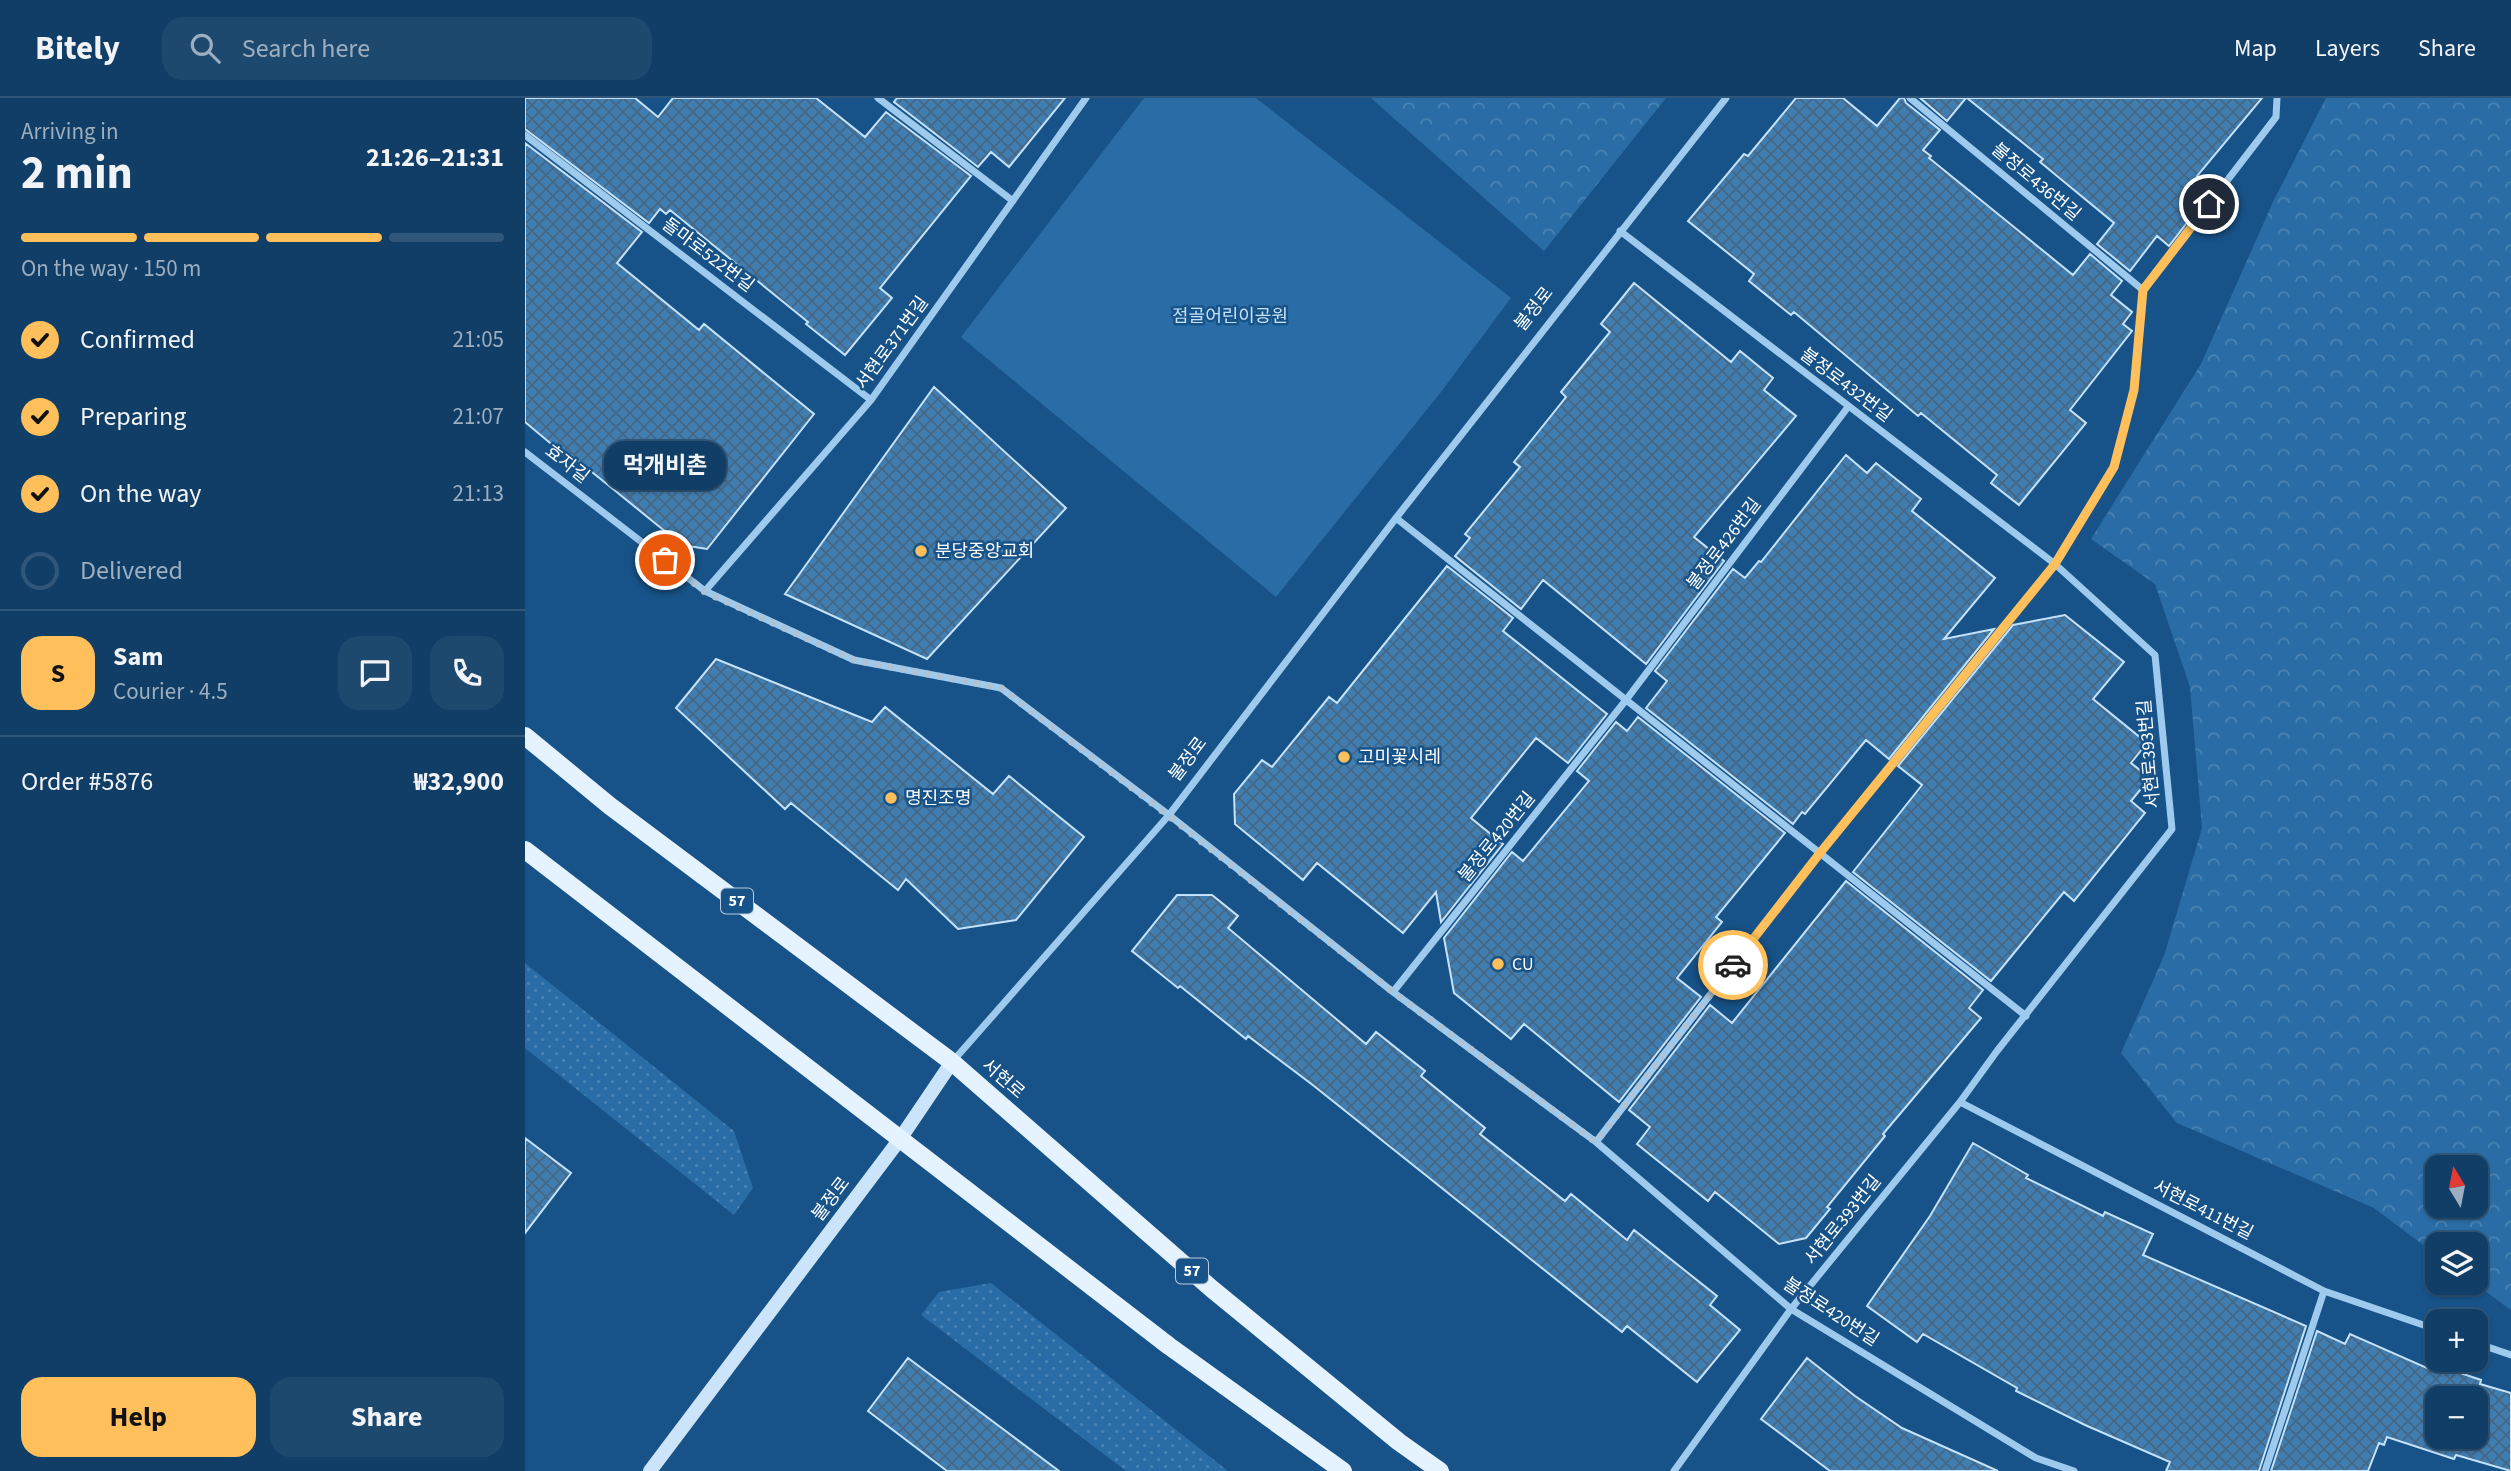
<!DOCTYPE html>
<meta charset="utf-8">
<style>
:root{--surface:#113e66;--page:#1e496f;--text:#f1f3f6;--muted:#9caebf;--line:#30577a;--accent:#ffc05b}
body{margin:0;font-family:"Source Sans 3","Noto Sans KR",sans-serif;background:var(--page);color:var(--text);height:100vh;display:flex;flex-direction:column;font-size:26px;white-space:nowrap}
*{box-sizing:border-box;margin:0}
p{font-size:23px;color:var(--muted)}
.icon{flex:none;width:38px;height:38px;fill:none;stroke:currentColor;stroke-width:2;stroke-linecap:round;stroke-linejoin:round}
.map{position:relative;flex:1;overflow:hidden}
.sheet{display:flex;flex-direction:column;background:var(--surface);width:525px}
.sheet>*{flex:none}
.needle{width:46px;rotate:350deg}
.fabs{position:absolute;left:1900px;top:1057px;display:grid;gap:14px}
.fabs a{display:grid;place-items:center;width:63px;height:63px;border-radius:14px;background:var(--surface);box-shadow:0 2px 5px #0004,0 0 0 2px var(--line);font-size:35px}
.pin{position:absolute;display:grid;place-items:center;width:60px;height:60px;color:#fff;margin:-30px;border:4px solid #fff;border-radius:50%;box-shadow:0 2px 7px #0007}
.courier{position:absolute;display:grid;place-items:center;width:70px;height:70px;margin:-35px;border:5px solid #ffc05b;border-radius:50%;background:#fff;color:#222;box-shadow:0 2px 9px #0007}
.bubble{position:absolute;height:49px;border-radius:21px;background:var(--surface);box-shadow:0 2px 5px #0004,0 0 0 2px var(--line);font-size:23px;font-weight:700;line-height:49px;text-align:center}
.summary em{font-style:normal;font-weight:700}
.summary div{display:flex;flex-direction:column-reverse}
.summary{display:flex;align-items:center;justify-content:space-between;height:119px;padding:0 21px}
h1{font-size:46px;font-weight:700;line-height:52px}
.bar{display:grid;grid-template-columns:repeat(4,1fr);gap:10px 7px;align-content:center;height:84px;padding:0 21px}
.bar i{height:9px;border-radius:5px;background:var(--line)}
.bar .active{background:var(--accent)}
.bar p{grid-column:span 4}
.line{display:flex;align-items:center;gap:18px;padding:0 21px;border-top:2px solid var(--line)}
.line div{flex:1}
.round{display:grid;place-items:center;flex:none;width:74px;height:74px;border-radius:21px;background:var(--page)}
ol{padding:0 21px;list-style:none}
li{display:flex;align-items:center;gap:21px;height:77px}
li p{margin-inline-start:auto}
li .icon{padding:7px;border-radius:50%;background:var(--accent);color:#111;stroke-width:4}
li:last-child{color:var(--muted)}
li i{width:38px;height:38px;border:4px solid var(--line);border-radius:50%}
.button{display:flex;gap:14px;margin-top:auto;padding:14px 21px}
.button a{flex:1;height:80px;border-radius:21px;background:var(--accent);color:#111;font-size:28px;font-weight:700;line-height:80px;text-align:center}
.button a+a{background:var(--page);color:var(--text)}
header{display:flex;align-items:center;gap:42px;box-sizing:border-box;height:98px;padding:0 35px;background:var(--surface);border-bottom:2px solid var(--line)}
header strong{font-size:33px}
nav{display:flex;gap:38px;margin-inline-start:auto;font-size:24px}
.search{width:490px;height:63px;background:var(--page);display:flex;align-items:center;gap:18px;box-sizing:border-box;padding:0 24px;border-radius:21px;color:var(--muted);font-size:26px}
main{display:flex;flex:1;min-height:0}
.map>svg:first-child{display:block}
</style>
<header>
<strong>Bitely</strong>
<div class="search"><svg class="icon" aria-label="search" viewBox="0 0 24 24"><circle cx="10" cy="10" r="6"/><path d="M15 15l6 6"/></svg>Search here</div>
<nav><a>Map</a><a>Layers</a><a>Share</a></nav>
</header>
<main>
<section class="sheet">
<div class="summary"><div><h1>2 min</h1><p>Arriving in</p></div><em>21:26–21:31</em></div>
<div class="bar"><i class="active"></i><i class="active"></i><i class="active"></i><i></i><p>On the way · 150 m</p></div>
<ol>
<li><svg class="icon" aria-label="check" viewBox="0 0 24 24"><path d="M5 12l5 5 9-10"/></svg>Confirmed<p>21:05</p></li>
<li><svg class="icon" aria-label="check" viewBox="0 0 24 24"><path d="M5 12l5 5 9-10"/></svg>Preparing<p>21:07</p></li>
<li><svg class="icon" aria-label="check" viewBox="0 0 24 24"><path d="M5 12l5 5 9-10"/></svg>On the way<p>21:13</p></li>
<li><i></i>Delivered</li>
</ol>
<div class="line" style="height:126px"><b class="round" style="background:var(--accent);color:#111">S</b><div><b>Sam</b><p>Courier · 4.5</p></div><a class="round"><svg class="icon" aria-label="chat" viewBox="0 0 24 24"><path d="M4 5h16v11H9l-5 4z"/></svg></a><a class="round"><svg class="icon" aria-label="phone" viewBox="0 0 24 24"><path d="M5 4h4l2 5-3 2q2 4 5 5l2-3 5 2v4C11 20 4 13 5 4z"/></svg></a></div>
<div class="line" style="height:91px"><div>Order #5876</div><b>₩32,900</b></div>
<div class="button"><a>Help</a><a>Share</a></div>
</section>
<div class="map">
<svg width="1986" height="1373" viewBox="0 0 1986 1373">
<defs>
<pattern id="grass-dots" width="8" height="8" patternUnits="userSpaceOnUse" patternTransform="scale(1.75)"><rect width="8" height="8" fill="#2a6da6"/><path d="M2 2h.1M6 6h.1" fill="none" stroke="#4a83b3" stroke-width="1.8" stroke-linecap="round"/></pattern>
<pattern id="forest-crowns" width="20" height="18" patternUnits="userSpaceOnUse" patternTransform="scale(1.75)"><rect width="20" height="18" fill="#2a6da6"/><path d="M2 6a3 3 0 1 1 6 0M12 15a3 3 0 1 1 6 0" fill="none" stroke="#4a83b3"/></pattern>
<pattern id="building-cross-hatch" width="8" height="8" patternUnits="userSpaceOnUse" patternTransform="scale(1.75)"><rect width="8" height="8" fill="#407db1"/><path d="M0 0l8 8M0 8l8-8" fill="none" stroke="#456784"/></pattern>
</defs>
<rect width="100%" height="100%" fill="#175388"/>
<path fill="url(#grass-dots)" d="M 0,865 L 209,1033 L 228,1090 L 209,1117 L 0,950 Z
M 466,1185 L 703,1373 L 601,1373 L 396,1217 L 414,1194 Z"/>
<path fill="url(#forest-crowns)" fill-rule="evenodd" d="M 846,0 L 1141,0 L 1019,153 Z
M 1801,0 L 1986,0 L 1986,1212 L 1949,1185 L 1951,1185 L 1951,1146 L 1913,1146 L 1913,1158 L 1849,1110 L 1652,1025 L 1596,955 L 1639,858 L 1677,730 L 1665,589 L 1630,486 L 1566,441 L 1676,266 L 1748,104 ZM 1913,1069 L 1951,1069 L 1951,1108 L 1913,1108 Z"/>
<path fill="#2a6da6" d="M 619,0 L 731,0 L 986,200 L 916,294 L 751,499 L 436,239 Z"/>
<path fill="url(#building-cross-hatch)" stroke="#c4e2fa" stroke-width="2" fill-rule="evenodd" d="M 0,0 L 110,0 L 133,19 L 148,0 L 291,0 L 340,39 L 361,14 L 446,78 L 355,190 L 367,200 L 320,257 L 281,226 L 283,224 L 145,112 L 141,116 L 135,111 L 124,125 L 0,31 Z
M 372,0 L 540,0 L 484,69 L 466,54 L 453,69 L 369,4 Z
M 1271,0 L 1318,0 L 1352,28 L 1375,0 L 1379,0 L 1381,5 L 1415,32 L 1398,52 L 1406,58 L 1404,60 L 1548,177 L 1565,156 L 1597,183 L 1586,197 L 1607,214 L 1598,226 L 1607,233 L 1545,312 L 1561,325 L 1494,407 L 1466,385 L 1472,377 L 1396,315 L 1393,318 L 1269,214 L 1266,217 L 1224,183 L 1229,176 L 1163,123 L 1219,56 L 1223,58 Z
M 1395,0 L 1441,0 L 1422,23 Z
M 1442,0 L 1737,0 L 1672,78 L 1688,91 L 1644,148 L 1632,138 L 1605,173 L 1572,146 L 1589,125 L 1515,64 L 1518,61 Z
M 0,45 L 117,134 L 92,165 L 174,232 L 179,226 L 289,316 L 182,451 L 157,447 L 46,357 L 43,360 L 0,324 Z
M 1109,185 L 1206,264 L 1215,253 L 1248,280 L 1239,292 L 1271,318 L 1169,439 L 1199,463 L 1121,566 L 1018,482 L 996,511 L 930,458 L 945,440 L 940,436 L 995,369 L 989,364 L 1041,299 L 1036,294 L 1085,234 L 1076,226 Z
M 409,289 L 541,410 L 402,561 L 260,496 Z
M 1321,357 L 1342,375 L 1351,365 L 1396,401 L 1387,413 L 1470,480 L 1419,541 L 1469,531 L 1364,661 L 1341,642 L 1280,716 L 1277,714 L 1268,726 L 1121,610 L 1142,583 L 1130,573 L 1208,471 L 1220,480 L 1234,463 L 1236,464 Z
M 922,468 L 988,520 L 978,533 L 1082,616 L 1043,665 L 1011,640 L 946,720 L 978,746 L 916,824 L 911,794 L 878,835 L 792,765 L 778,782 L 710,726 L 709,696 L 737,662 L 747,669 L 804,599 L 812,605 Z
M 1540,517 L 1599,564 L 1568,601 L 1622,645 L 1606,665 L 1625,680 L 1606,703 L 1620,715 L 1549,803 L 1539,794 L 1466,883 L 1328,774 L 1397,687 L 1373,668 L 1488,527 Z
M 191,561 L 347,624 L 360,609 L 468,696 L 484,678 L 559,739 L 491,822 L 433,831 L 381,781 L 373,792 L 266,705 L 260,711 L 151,610 Z
M 1113,619 L 1260,735 L 1191,819 L 1197,824 L 1152,880 L 1176,899 L 1094,1004 L 999,926 L 986,941 L 929,895 L 919,840 L 987,754 L 998,763 L 1064,683 L 1052,673 L 1091,624 L 1102,633 Z
M 1321,783 L 1458,892 L 1444,910 L 1456,920 L 1358,1036 L 1360,1038 L 1302,1109 L 1305,1111 L 1281,1140 L 1254,1146 L 1190,1094 L 1183,1103 L 1112,1046 L 1125,1029 L 1104,1012 L 1185,907 L 1207,925 Z
M 652,797 L 687,797 L 713,818 L 703,830 L 841,946 L 851,934 L 900,973 L 896,978 L 960,1030 L 955,1036 L 1040,1103 L 1046,1096 L 1102,1142 L 1109,1132 L 1192,1198 L 1185,1207 L 1215,1232 L 1172,1284 L 1102,1228 L 1097,1234 L 789,988 L 723,938 L 721,941 L 655,888 L 653,890 L 607,853 Z
M 0,1040 L 46,1075 L 0,1135 Z
M 1448,1045 L 1503,1077 L 1501,1080 L 1578,1118 L 1580,1114 L 1628,1136 L 1618,1157 L 1781,1228 L 1734,1373 L 1641,1373 L 1645,1364 L 1560,1327 L 1491,1293 L 1492,1290 L 1398,1236 L 1392,1244 L 1342,1208 L 1405,1118 Z
M 1792,1233 L 1820,1246 L 1825,1236 L 1904,1271 L 1906,1265 L 1956,1282 L 1955,1286 L 1986,1295 L 1986,1373 L 1931,1357 L 1929,1361 L 1862,1339 L 1859,1347 L 1854,1345 L 1843,1373 L 1746,1373 ZM 1913,1300 L 1951,1300 L 1951,1339 L 1913,1339 Z
M 383,1260 L 534,1373 L 422,1373 L 343,1313 Z
M 1282,1260 L 1330,1298 L 1377,1330 L 1473,1373 L 1305,1373 L 1236,1321 Z"/>
<g fill="none" stroke-linecap="round" stroke-linejoin="round">
<path stroke="#9ecaee" stroke-width="7" d="M 353,0 L 488,103
M 1385,0 L 1618,192
M 0,37 L 346,302
M 1095,133 L 1530,466 L 1630,557 L 1647,731 L 1472,953 L 1435,1004 L 1266,1211 L 1149,1373
M 0,354 L 180,493 L 329,562 L 476,590 L 644,717 L 868,894 L 1071,1044 L 1266,1211 L 1511,1360 L 1549,1373
M 871,420 L 1501,918
M 180,493 L 346,302 L 561,0
M 868,894 L 1101,602 L 1323,309
M 428,963 L 644,717 L 871,420 L 1201,0
M 1435,1004 L 1799,1193 L 1913,1232
M 1071,1044 L 1295,755 L 1530,466 L 1589,369 L 1609,292 L 1618,192 L 1751,19 L 1752,0
M 1951,1245 L 1986,1257
M 1740,1373 L 1799,1193"/>
<path stroke="#cbe4fa" stroke-width="14" d="M 125,1373 L 375,1041 L 427,964"/>
<path stroke="#e5f2ff" stroke-width="18" d="M 0,638 L 85,708 L 427,964 L 687,1191 L 874,1344 L 915,1373
M 0,752 L 644,1248 L 818,1373"/>
</g>
<g fill="none" stroke-linecap="round" stroke-linejoin="round">
<path stroke="#aec3d5" stroke-width="7" stroke-dasharray="0 12.6" d="M 140,462 L 180,494 L 329,562 L 476,590 L 644,718 L 868,894 L 1071,1044 L 1208,867"/>
<path stroke="#ffc05b" stroke-width="9" d="M 1208,867 L 1295,755 L 1530,466 L 1589,369 L 1609,292 L 1618,192 L 1684,106"/>
</g>
<g fill="#ffc05b" stroke="#175388" stroke-width="2.5">
<circle cx="396" cy="453" r="7"/>
<circle cx="819" cy="659" r="7"/>
<circle cx="366" cy="700" r="7"/>
<circle cx="973" cy="866" r="7"/>
</g>
<g text-anchor="middle" dominant-baseline="central" stroke-width="5" stroke-linejoin="round" paint-order="stroke">
<g fill="#175388" stroke="#b9cbdb" stroke-width="2">
<rect x="196" y="790.5" width="32" height="25" rx="5"/>
<rect x="651" y="1160.5" width="32" height="25" rx="5"/>
</g>
<g font-size="16" font-weight="bold" fill="#fff">
<text x="212" y="803">57</text>
<text x="667" y="1173">57</text>
</g>
<g font-size="18" fill="#fff" stroke="#175388">
<text transform="translate(1511 84) rotate(40)">불정로436번길</text>
<text transform="translate(183 157) rotate(37)">돌마로522번길</text>
<text transform="translate(1009 211) rotate(-52)">불정로</text>
<text transform="translate(367 245) rotate(-54)">서현로371번길</text>
<text transform="translate(1321 287) rotate(37)">불정로432번길</text>
<text transform="translate(42 366) rotate(38)">효자길</text>
<text transform="translate(1199 446) rotate(-53)">불정로426번길</text>
<text transform="translate(1624 656) rotate(-95)">서현로393번길</text>
<text transform="translate(663 661) rotate(-53)">불정로</text>
<text transform="translate(972 739) rotate(-51)">불정로420번길</text>
<text transform="translate(478 981) rotate(41)">서현로</text>
<text transform="translate(306 1101) rotate(-53)">불정로</text>
<text transform="translate(1678 1112) rotate(27)">서현로411번길</text>
<text transform="translate(1318 1122) rotate(-51)">서현로393번길</text>
<text transform="translate(1306 1214) rotate(33)">불정로420번길</text>
</g>
<g font-size="18" fill="#c4e2fa" stroke="#175388">
<text x="705" y="218">점골어린이공원</text>
</g>
<g font-size="18" fill="#fff" stroke="#175388" text-anchor="start">
<text x="410" y="453">분당중앙교회</text>
<text x="833" y="659">고미꽃시레</text>
<text x="380" y="700">명진조명</text>
<text x="987" y="866">CU</text>
</g>
</g>
</svg>
<div class="fabs">
<a><svg class="needle" viewBox="-14 -14 28 28"><path d="M0-13l5 13h-10z" fill="#e53935"/><path d="M0 13l5-13h-10z" fill="#9caebf"/></svg></a>
<a><svg class="icon" aria-label="layers" viewBox="0 0 24 24"><path d="M12 4l9 5-9 5-9-5zM3 14l9 5 9-5"/></svg></a>
<a>+</a>
<a>−</a>
</div>
<div class="pin" style="left:140px;top:462px;background:#ea580c"><svg class="icon" aria-label="bag" viewBox="0 0 24 24"><path d="M5 8h14l-1 12H6zM9 8a3 3 0 0 1 6 0"/></svg></div>
<div class="pin" style="left:1684px;top:106px;background:#1f2937"><svg class="icon" aria-label="home" viewBox="0 0 24 24"><path d="M3 11l9-7 9 7M6 9v11h12V9"/></svg></div>
<div class="courier" style="left:1208px;top:867px"><svg class="icon" aria-label="car" viewBox="0 0 24 24"><path d="M5 17H2v-5l4-1 3-4h7l3 4 3 1v5h-3M9 17h6M6 11h13"/><circle cx="7" cy="17" r="2"/><circle cx="17" cy="17" r="2"/></svg></div>
<div class="bubble" style="left:79px;top:343px;width:122px">먹개비촌</div>
</div>
</main>
